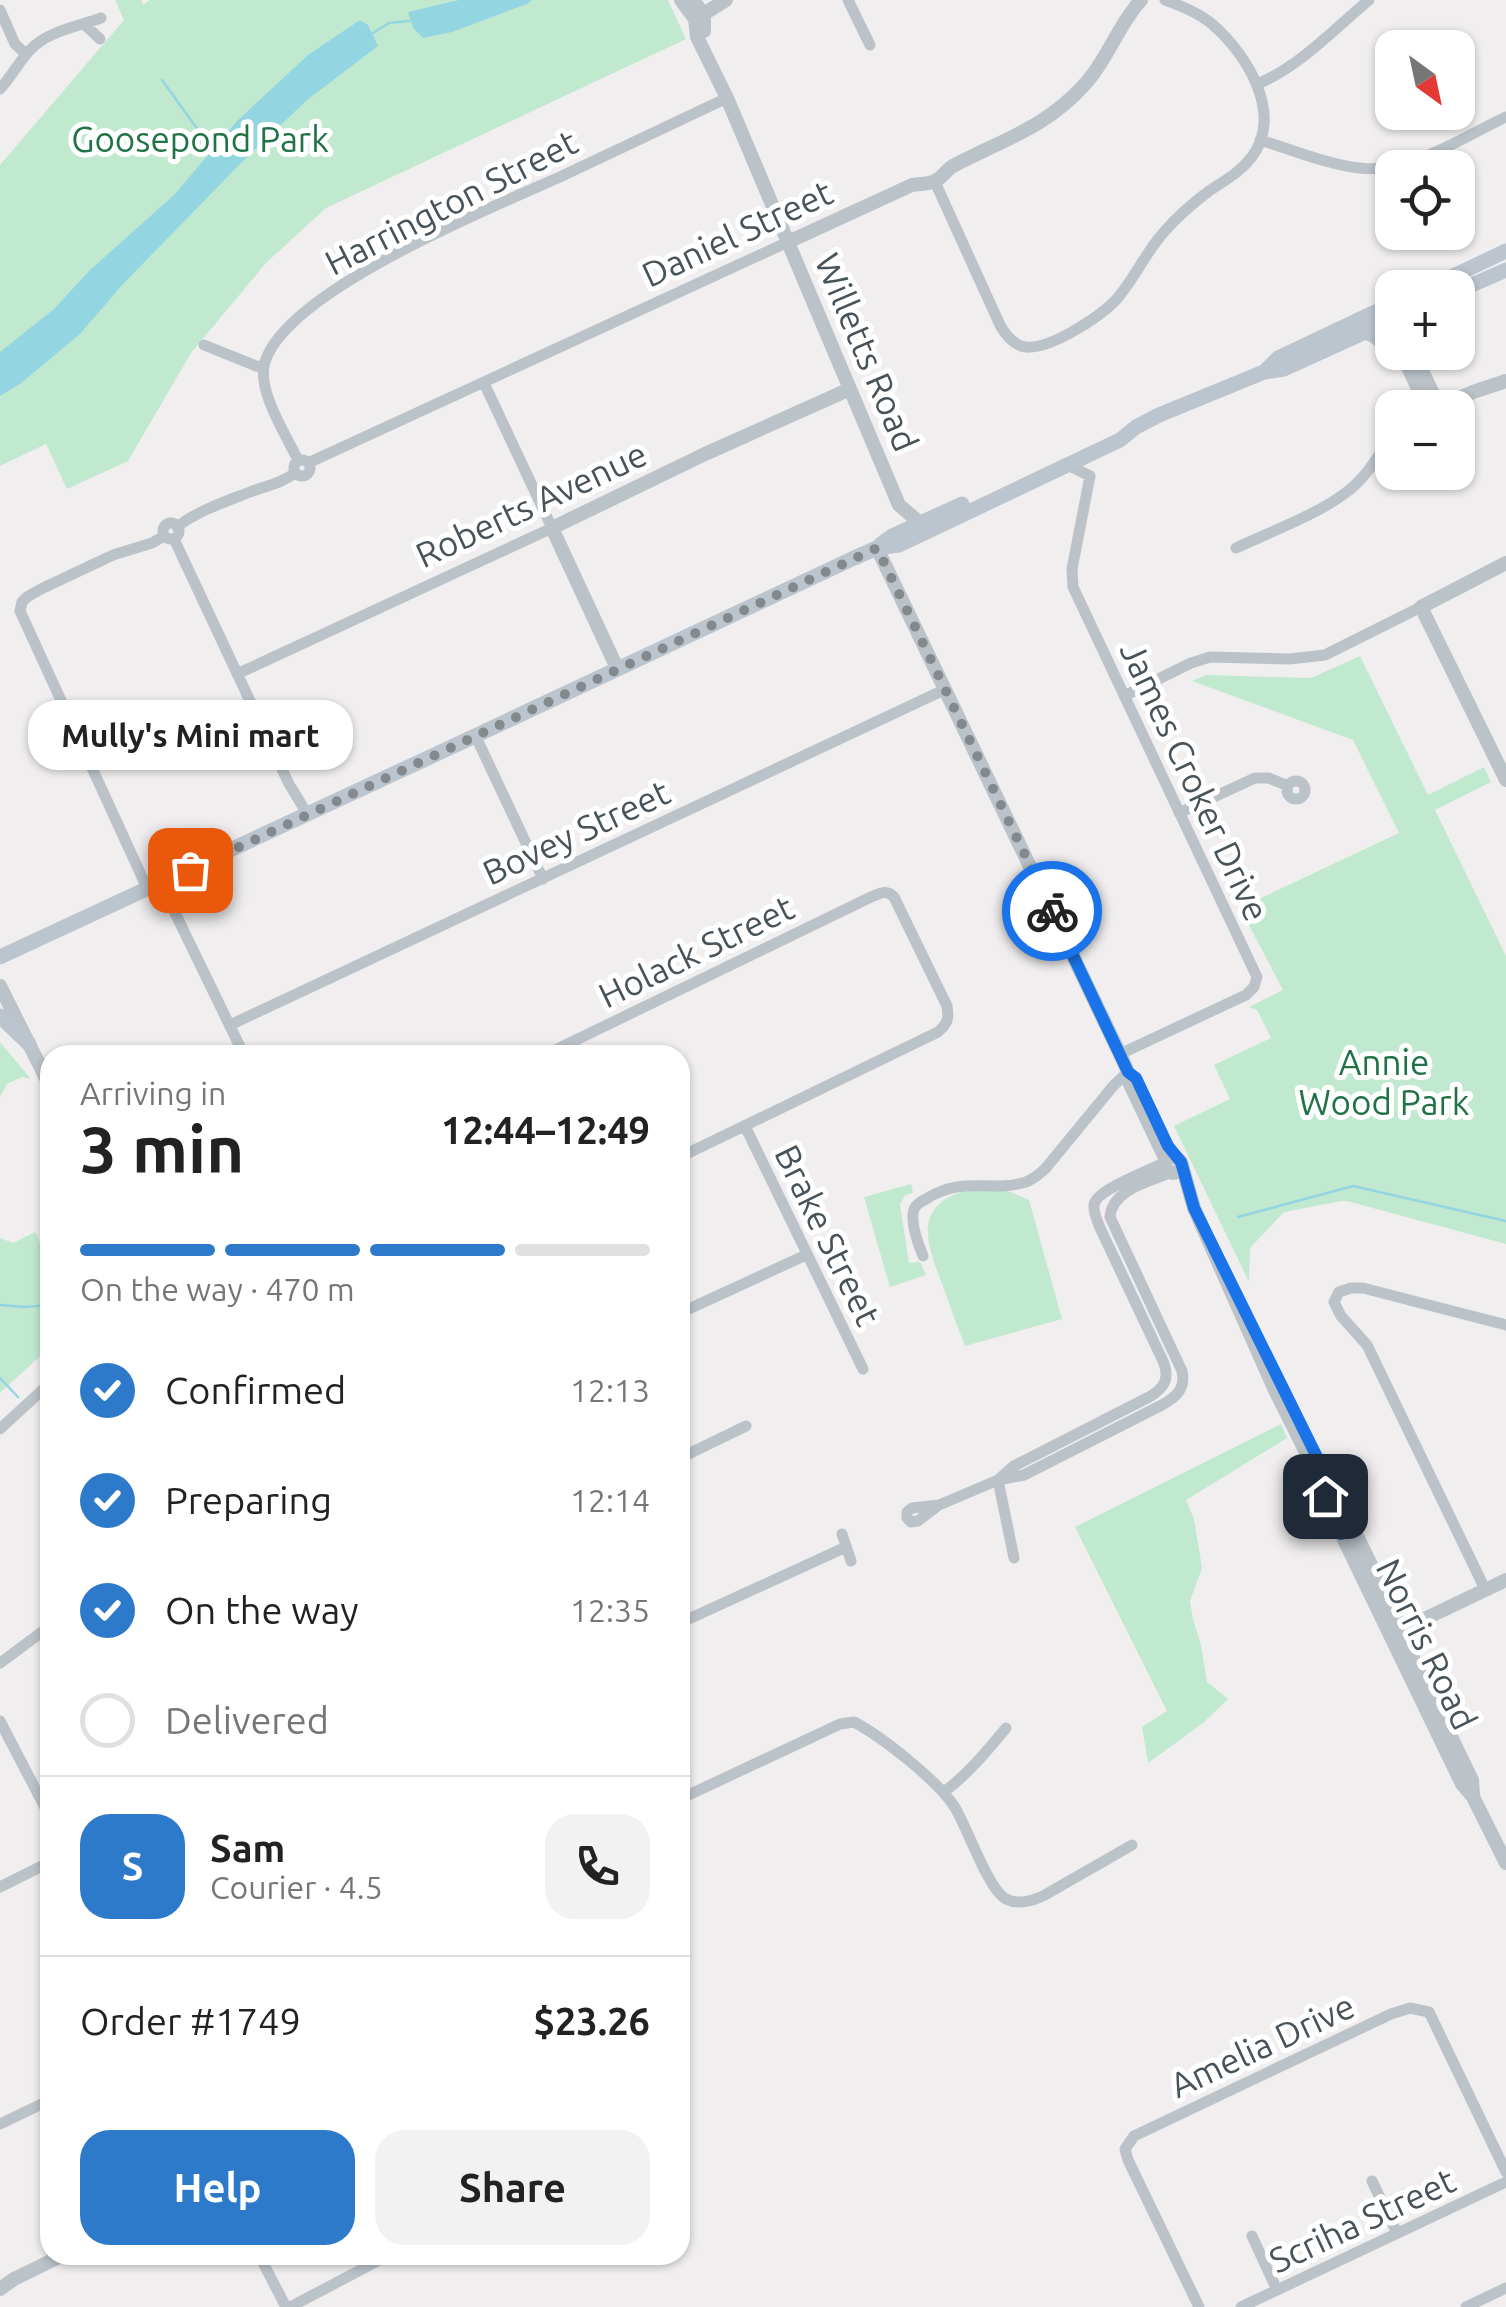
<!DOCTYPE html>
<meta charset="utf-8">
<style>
:root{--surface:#fff;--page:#f2f2f2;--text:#222;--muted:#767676;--line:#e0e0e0;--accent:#2d7acb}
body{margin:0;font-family:Ubuntu,sans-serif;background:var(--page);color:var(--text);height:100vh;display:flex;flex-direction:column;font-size:38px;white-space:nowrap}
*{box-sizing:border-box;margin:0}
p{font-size:32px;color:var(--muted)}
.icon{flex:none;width:55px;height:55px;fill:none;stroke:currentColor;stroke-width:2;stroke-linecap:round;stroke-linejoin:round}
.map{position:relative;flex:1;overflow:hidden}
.details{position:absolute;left:40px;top:1045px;width:650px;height:1220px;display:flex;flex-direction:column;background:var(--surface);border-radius:30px;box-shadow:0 2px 8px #0004}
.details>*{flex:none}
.needle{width:65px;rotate:147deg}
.tools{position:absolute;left:1375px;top:30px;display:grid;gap:20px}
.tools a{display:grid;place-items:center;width:100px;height:100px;border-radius:20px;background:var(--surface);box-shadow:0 2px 8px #0004;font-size:50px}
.pin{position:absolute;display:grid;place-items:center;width:85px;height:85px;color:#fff;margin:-42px;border-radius:20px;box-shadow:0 5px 15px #0006}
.courier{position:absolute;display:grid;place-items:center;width:100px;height:100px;margin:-50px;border:8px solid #1a73e8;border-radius:50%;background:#fff;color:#222;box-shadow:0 2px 12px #0007}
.bubble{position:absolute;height:70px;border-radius:30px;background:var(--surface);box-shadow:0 2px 8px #0004;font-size:32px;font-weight:700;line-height:70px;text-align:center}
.summary em{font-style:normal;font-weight:700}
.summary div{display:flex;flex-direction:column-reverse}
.summary{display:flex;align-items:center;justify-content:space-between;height:170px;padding:0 40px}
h1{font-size:65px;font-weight:700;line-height:75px}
.bar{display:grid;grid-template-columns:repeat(4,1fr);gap:15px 10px;align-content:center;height:120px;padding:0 40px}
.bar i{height:12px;border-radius:8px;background:var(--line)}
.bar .current{background:var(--accent)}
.bar p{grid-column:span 4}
.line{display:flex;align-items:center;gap:25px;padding:0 40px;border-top:2px solid var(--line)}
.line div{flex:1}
.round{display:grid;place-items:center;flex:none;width:105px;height:105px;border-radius:30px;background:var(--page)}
ol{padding:0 40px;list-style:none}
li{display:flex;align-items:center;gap:30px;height:110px}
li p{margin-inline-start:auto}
li .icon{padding:10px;border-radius:50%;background:var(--accent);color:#fff;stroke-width:4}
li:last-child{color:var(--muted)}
li i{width:55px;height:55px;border:5px solid var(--line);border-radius:50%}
.primary-button{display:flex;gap:20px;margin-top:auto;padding:20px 40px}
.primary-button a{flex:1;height:115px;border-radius:30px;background:var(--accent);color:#fff;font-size:40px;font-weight:700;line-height:115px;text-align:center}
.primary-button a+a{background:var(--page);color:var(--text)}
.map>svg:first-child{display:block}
</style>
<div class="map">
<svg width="1506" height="2307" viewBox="0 0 1506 2307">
<rect width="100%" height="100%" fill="#f0eeee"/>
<path fill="#c1e9cf" d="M 115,0 L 141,0 L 143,5 L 150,0 L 668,0 L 686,39 L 326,208 L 266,263 L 191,353 L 128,461 L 67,489 L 46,444 L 0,466 L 0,165 L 124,20 Z
M 1360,656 L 1428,795 L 1484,767 L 1491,782 L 1435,810 L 1506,956 L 1506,1244 L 1347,1201 L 1341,1201 L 1284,1212 L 1250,1248 L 1249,1282 L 1174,1126 L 1230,1099 L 1214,1065 L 1271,1038 L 1257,1010 L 1249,1007 L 1283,990 L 1240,908 L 1399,833 L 1353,740 L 1192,681 L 1206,675 L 1311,678 Z
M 0,1042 L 31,1079 L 22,1077 L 7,1084 L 0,1097 Z
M 911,1184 L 913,1193 L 905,1195 L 900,1204 L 909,1263 L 920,1262 L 926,1275 L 890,1287 L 864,1197 Z
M 967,1190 L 1008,1191 L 1029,1200 L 1062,1319 L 965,1346 C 957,1326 950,1306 943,1286 C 927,1244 911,1206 967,1190 Z
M 35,1232 L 50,1265 L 50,1347 L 0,1393 L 0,1238 L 13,1243 Z
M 1281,1424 L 1287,1438 L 1186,1500 L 1194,1519 L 1202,1568 L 1190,1601 L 1193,1619 L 1201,1645 L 1207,1682 L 1228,1699 L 1203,1723 L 1148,1763 L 1142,1727 L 1167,1711 L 1075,1527 Z"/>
<path fill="#93d5e1" d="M 459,0 L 532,0 L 527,4 L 452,32 L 423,38 L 413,28 L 408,12 Z
M 360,20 L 368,25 L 378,46 L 307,100 L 244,160 L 123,284 L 80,334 L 20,384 L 0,396 L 0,352 L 54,309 L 89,271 L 174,195 L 237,121 L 308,55 Z"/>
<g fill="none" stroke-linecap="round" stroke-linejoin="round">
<path stroke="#93d5e1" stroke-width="2.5" d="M 370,35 L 389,23 L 409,21
M 162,80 L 206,141 L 216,150
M 1238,1217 L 1353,1186 L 1506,1221
M 0,1305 L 25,1307 L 50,1305
M 0,1378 L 18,1397"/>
<path stroke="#bbc3c9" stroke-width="11" d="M 848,0 L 870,45
M 0,10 L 15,44 L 26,54
M 84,24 L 100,39
M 1257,84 C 1299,67 1334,29 1369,0
M 0,89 C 11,77 19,62 29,51 C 47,31 77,27 101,18
M 1260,140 C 1293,150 1326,164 1359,168 C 1410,174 1461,138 1506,117
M 935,182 L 1000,325 C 1005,334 1011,342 1021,346 C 1045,354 1099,317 1115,301 C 1134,280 1145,253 1164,232 C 1177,217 1193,203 1209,191 C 1224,181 1239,173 1251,158 C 1284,115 1248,55 1212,24 C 1199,13 1182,6 1165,0
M 204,345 L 256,366 L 263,367
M294 468a8 8 0 1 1 16 0a8 8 0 1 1-16 0Z
M 298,460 C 286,435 256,389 265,362 C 287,290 493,207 562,176 C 617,150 672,124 727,98
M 308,463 L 788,242
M 1068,465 L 1090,476 L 1072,569 L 1073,587 L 1257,977 L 1254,987 L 1246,995 L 1120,1054
M163 531a8 8 0 1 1 16 0a8 8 0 1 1-16 0Z
M 177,527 C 197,511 227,501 250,492 C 266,486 282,483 295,473
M 174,539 L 289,784 L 308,815
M 1236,548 C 1270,532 1319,514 1348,491 C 1367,477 1378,455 1392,437
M 237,674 L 552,528 L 484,383
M 1124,696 L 1191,663 L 1210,657 L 1289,659 L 1325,655 L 1421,607
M 476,737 L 543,879
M1287 790a9 9 0 1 1 18 0a9 9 0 1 1-18 0Z
M 1179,813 L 1255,778 L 1269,778 L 1288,786
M 161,884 L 244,1055
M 148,890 L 20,611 L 22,602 L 27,597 L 41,589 L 113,555 L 152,543 L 164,536
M 230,1025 L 946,689
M 545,1055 L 871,897 C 880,893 887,889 894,897 L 947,1006 C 949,1019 948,1023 938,1032 L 680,1157
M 745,1126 L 863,1369
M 923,1256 C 918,1244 910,1222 914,1209 C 916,1204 922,1201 926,1199 C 964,1175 990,1193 1026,1182 C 1034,1179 1039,1174 1045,1169 L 1114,1085 L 1128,1072
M 680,1313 L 806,1255
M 0,1429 L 50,1383
M 680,1458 L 746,1426
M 998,1480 L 1014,1466 L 1149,1397 C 1165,1388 1170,1378 1163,1361 L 1101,1230 C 1098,1223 1093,1213 1094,1205 C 1096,1189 1150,1171 1165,1162
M 998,1480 L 1014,1558
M 939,1505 L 912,1508 L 907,1512 L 907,1518 L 911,1522 L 918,1521 L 939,1505 L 998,1480 L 1024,1475 L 1162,1405 C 1176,1397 1186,1389 1182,1371 L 1110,1217 C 1112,1190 1148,1182 1170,1173
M 842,1534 L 851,1561
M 1485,1589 L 1367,1345 L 1341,1316 L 1334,1302 L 1339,1292 L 1351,1288 L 1363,1288 L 1506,1325
M 680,1623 L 846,1547
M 0,1663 L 50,1626
M 0,1721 L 50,1817
M 944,1792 C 968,1774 987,1751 1006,1728
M 680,1799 L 840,1724 L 854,1722 C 881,1736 938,1781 954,1806 C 967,1826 988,1890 1006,1899 C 1018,1905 1032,1901 1043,1896 L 1132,1845
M 0,1887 L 50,1862
M 0,2124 L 50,2100
M 1372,2181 L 1397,2233
M 1252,2236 L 1277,2290
M 259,2255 L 286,2307
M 290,2307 L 389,2255
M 1199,2307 L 1128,2160 L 1125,2149 L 1134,2136 L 1391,2014 L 1410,2008 L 1429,2012 L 1506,2172
M 1241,2307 L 1506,2182
M 1466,2307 L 1506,2288"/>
<path stroke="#bbc3c9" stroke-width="14" d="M 681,0 L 695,19 L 697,37 L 727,98 L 899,505 L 920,523
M 693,0 L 704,15 L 704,31
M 697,18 L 726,0
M 788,242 L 912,185 C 918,184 930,184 935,181 C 942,178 946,170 953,166 C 1002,140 1046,128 1085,84 C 1108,59 1118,25 1141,0
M 1364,332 L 1374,336 L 1392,351
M 1401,352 L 1427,408
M 1413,352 L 1439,406
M 1437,408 L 1473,392 L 1506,381
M 877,548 L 1120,1054 L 1128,1072 L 1129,1082 L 1166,1160
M 1506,563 L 1421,607 L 1506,780
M 617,668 L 552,528 L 705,454 L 850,389
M 0,986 L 50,1086
M1165 1165a8 8 0 1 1 16 0a8 8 0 1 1-16 0Z
M 1181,1162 L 1194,1208 L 1274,1388 L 1315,1470 L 1335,1521 L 1462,1784 L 1473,1797 L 1506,1863
M 1325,1471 L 1403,1630 L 1410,1652 L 1472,1780 L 1473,1796
M 1395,1633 L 1506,1580
M 0,2289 L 14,2279 L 63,2255"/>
<path stroke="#bcc5ce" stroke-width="15" d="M 1428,288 L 1506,251
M 1458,291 L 1506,270
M 1264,372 L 1278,358 L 1392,304
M 880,545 L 892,536 L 962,504
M 0,957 C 286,826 569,691 854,558 L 877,548 L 899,545 L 1120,440 L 1136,427 L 1159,415 L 1264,372 L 1284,369 L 1392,320
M 0,1016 L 29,1044"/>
</g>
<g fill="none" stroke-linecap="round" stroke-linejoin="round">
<path stroke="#83898d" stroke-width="10" stroke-dasharray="0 18" d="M 190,870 L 877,548 L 1052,911"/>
<path stroke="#1a73e8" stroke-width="12" d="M 1052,911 L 1128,1072 L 1136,1078 L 1168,1146 L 1181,1162 L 1194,1208 L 1352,1528 L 1341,1534 L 1325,1496"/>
</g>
<g text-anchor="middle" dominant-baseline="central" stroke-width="10" stroke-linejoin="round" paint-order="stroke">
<g font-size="35" fill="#217246" stroke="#fff">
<text x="200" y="139">Goosepond Park</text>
<text x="1384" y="1062">Annie<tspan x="1384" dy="40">Wood Park</tspan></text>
</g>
<g font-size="35" fill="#485259" stroke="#fff">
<text transform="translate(451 202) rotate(-27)">Harrington Street</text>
<text transform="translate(737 233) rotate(-25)">Daniel Street</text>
<text transform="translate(867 352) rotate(67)">Willetts Road</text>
<text transform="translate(531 504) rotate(-25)">Roberts Avenue</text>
<text transform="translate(1195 781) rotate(65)">James Croker Drive</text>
<text transform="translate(576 832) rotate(-25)">Bovey Street</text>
<text transform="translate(696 951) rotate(-26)">Holack Street</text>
<text transform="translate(828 1235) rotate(64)">Brake Street</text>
<text transform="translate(1427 1644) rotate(64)">Norris Road</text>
<text transform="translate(1262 2045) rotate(-25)">Amelia Drive</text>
<text transform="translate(1362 2220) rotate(-25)">Scriha Street</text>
</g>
</g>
</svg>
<div class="tools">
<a><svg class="needle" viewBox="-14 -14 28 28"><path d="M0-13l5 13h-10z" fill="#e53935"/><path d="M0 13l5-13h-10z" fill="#767676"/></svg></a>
<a><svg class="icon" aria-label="locate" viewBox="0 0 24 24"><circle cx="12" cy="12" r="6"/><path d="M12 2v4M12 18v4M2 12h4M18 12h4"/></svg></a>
<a>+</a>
<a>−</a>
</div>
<div class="pin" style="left:190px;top:870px;background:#ea580c"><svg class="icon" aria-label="bag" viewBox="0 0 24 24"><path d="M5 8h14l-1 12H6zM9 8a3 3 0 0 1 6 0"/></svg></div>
<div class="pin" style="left:1325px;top:1496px;background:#1f2937"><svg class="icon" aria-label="home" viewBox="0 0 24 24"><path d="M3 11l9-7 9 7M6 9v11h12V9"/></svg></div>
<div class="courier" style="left:1052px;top:911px"><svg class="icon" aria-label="bike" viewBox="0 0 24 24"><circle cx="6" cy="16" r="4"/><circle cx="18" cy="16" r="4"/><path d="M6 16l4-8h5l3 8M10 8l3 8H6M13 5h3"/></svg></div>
<div class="bubble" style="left:28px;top:700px;width:325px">Mully's Mini mart</div>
<section class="details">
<div class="summary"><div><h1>3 min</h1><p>Arriving in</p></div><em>12:44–12:49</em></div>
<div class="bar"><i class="current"></i><i class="current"></i><i class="current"></i><i></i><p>On the way · 470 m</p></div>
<ol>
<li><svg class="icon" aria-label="check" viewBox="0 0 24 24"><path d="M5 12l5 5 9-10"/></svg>Confirmed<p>12:13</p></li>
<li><svg class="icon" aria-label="check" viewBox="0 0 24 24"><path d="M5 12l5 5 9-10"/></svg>Preparing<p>12:14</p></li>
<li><svg class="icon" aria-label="check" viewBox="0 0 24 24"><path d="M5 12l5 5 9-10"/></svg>On the way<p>12:35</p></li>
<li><i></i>Delivered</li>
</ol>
<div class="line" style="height:180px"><b class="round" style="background:var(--accent);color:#fff">S</b><div><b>Sam</b><p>Courier · 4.5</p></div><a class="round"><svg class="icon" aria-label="phone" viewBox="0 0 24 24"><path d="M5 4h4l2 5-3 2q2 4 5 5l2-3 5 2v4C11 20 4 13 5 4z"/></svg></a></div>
<div class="line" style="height:130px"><div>Order #1749</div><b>$23.26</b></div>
<div class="primary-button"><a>Help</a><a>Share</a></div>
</section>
</div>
